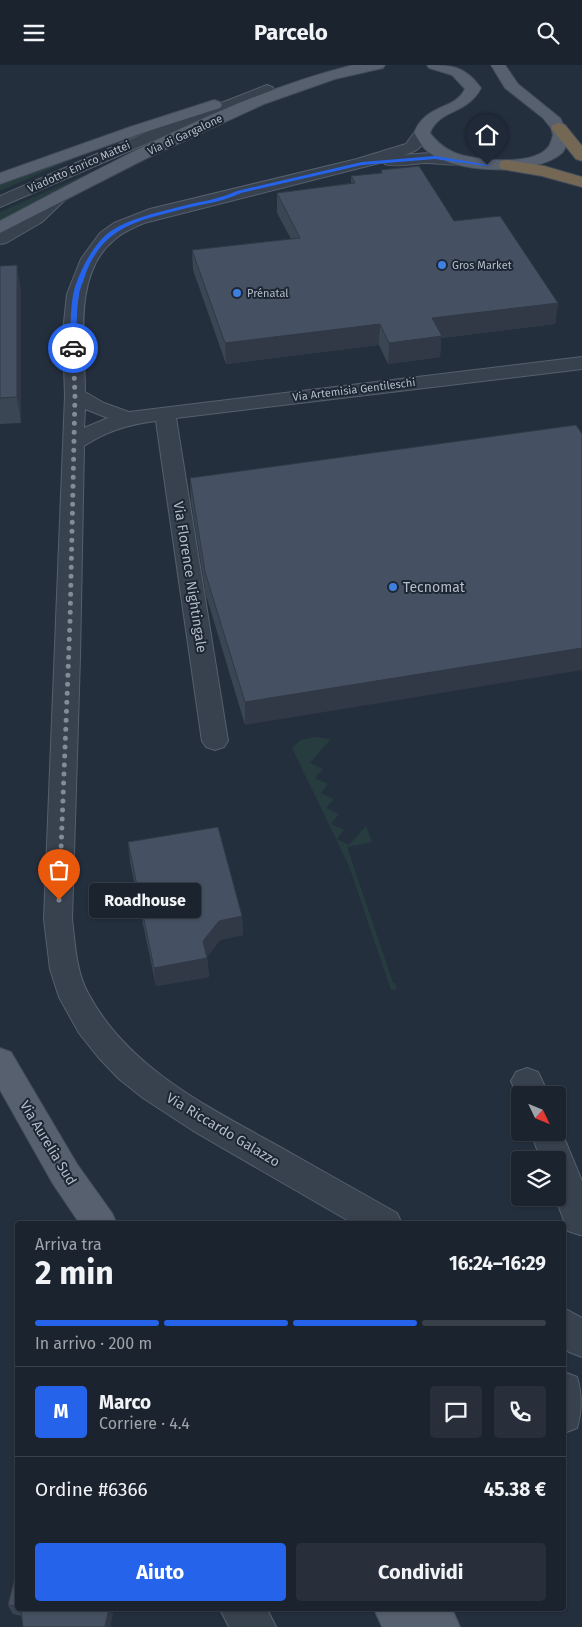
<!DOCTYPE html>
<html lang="it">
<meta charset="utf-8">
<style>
:root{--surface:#1b232e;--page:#282f3a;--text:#f1f3f6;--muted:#a0a4aa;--line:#39404a;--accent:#2563eb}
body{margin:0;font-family:"Fira Sans",sans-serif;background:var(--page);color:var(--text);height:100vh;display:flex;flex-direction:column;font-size:19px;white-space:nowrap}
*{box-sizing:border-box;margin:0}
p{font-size:16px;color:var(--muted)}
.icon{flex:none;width:28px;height:28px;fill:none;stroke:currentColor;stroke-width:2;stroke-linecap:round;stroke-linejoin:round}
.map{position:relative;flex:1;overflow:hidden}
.sheet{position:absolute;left:15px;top:1156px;width:551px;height:390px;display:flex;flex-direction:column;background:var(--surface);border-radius:5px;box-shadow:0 1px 4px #0004,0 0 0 1px var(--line)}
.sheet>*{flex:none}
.needle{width:32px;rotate:133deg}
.controls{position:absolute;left:511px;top:1021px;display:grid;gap:10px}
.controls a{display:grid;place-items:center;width:55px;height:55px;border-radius:5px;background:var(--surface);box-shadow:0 1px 4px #0004,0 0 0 1px var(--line);font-size:25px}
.pin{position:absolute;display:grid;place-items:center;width:42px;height:42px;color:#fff;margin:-51px -21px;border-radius:50% 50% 50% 0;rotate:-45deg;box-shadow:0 0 5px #0007}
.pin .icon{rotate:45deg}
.courier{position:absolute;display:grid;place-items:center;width:50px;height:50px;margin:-25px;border:4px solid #2563eb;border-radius:50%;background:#fff;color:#222;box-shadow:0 1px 6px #0007}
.bubble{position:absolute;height:35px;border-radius:5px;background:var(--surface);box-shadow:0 1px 4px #0004,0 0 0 1px var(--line);font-size:16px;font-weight:700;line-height:35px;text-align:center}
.headline em{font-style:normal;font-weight:700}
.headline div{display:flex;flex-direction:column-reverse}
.headline{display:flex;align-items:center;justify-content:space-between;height:85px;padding:0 20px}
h1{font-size:32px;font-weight:700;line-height:38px}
.bar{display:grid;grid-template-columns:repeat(4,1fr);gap:8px 5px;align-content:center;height:60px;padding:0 20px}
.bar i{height:6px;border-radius:4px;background:var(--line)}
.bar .selected{background:var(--accent)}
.bar p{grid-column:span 4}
.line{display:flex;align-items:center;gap:12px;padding:0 20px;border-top:1px solid var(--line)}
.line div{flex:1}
.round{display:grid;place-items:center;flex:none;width:52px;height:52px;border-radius:5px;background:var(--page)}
.primary-button{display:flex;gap:10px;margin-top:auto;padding:10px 20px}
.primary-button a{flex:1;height:58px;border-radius:5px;background:var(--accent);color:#fff;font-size:20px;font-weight:700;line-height:58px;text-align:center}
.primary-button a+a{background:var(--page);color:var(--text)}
header{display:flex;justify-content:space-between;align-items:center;height:65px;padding:0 20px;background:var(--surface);font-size:22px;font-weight:700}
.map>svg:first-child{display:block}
</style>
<header><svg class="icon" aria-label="menu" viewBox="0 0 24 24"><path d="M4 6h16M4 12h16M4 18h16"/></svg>Parcelo<svg class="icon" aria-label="search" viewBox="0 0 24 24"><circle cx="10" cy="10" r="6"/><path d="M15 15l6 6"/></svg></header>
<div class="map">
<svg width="582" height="1562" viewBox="0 0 582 1562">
<rect width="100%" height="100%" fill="#242f3e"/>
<path fill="#263c3f" d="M 107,79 L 0,126 L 0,119 Z
M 130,90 L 0,157 L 0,147 Z
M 315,672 L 331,674 L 310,698 L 323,704 L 315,713 L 328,719 L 321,728 L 334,734 L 326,743 L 339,749 L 331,759 L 344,765 L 337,774 L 349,780 L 366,761 L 372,777 L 347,782 L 393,918 L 395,918 L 397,924 L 391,925 L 349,801 L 292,683 L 301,675 Z"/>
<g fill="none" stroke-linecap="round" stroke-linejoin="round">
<g stroke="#565f6c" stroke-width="2">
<path id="minor" d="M 267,20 L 272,22 L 275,25 L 272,28 L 164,71 L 0,142 L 0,131 L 152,65 Z
M 422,63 L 428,65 L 430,68 C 423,81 418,86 404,90 C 424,88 447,86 467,92 L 469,95 L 467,98 C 454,102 439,98 426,98 C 413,98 398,103 385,99 L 383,97 L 144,158 C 133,163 122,167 114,175 C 72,209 85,281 85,327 L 104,338 L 129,347 L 582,292 L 582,304 L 176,353 L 228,676 L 224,682 L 215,685 L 206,682 L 202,676 L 156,356 C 130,359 106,366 84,381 L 80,592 L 72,854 C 75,878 76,906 88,928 C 126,1000 202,1039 271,1077 C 313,1101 355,1124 397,1148 L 402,1159 L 354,1159 L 195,1067 L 143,1033 L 119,1014 L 98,992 L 79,968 L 59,932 L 50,904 L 44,854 L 65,331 L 63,267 L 67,229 L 81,194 L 100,168 L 114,158 L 150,144 L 357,94 L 406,79 L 416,65 ZM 85,344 L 108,353 L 84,363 Z
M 59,127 L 65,128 L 68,132 L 42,157 L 6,178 L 0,179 L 0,167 L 30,149 L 53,128 Z
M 527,1003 L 538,1007 L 549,1030 L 520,1030 L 520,1036 L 511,1016 L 516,1007 Z
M 558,1058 L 582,1116 L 582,1170 L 580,1170 L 568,1166 L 555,1132 L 558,1132 L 558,1095 L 541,1095 L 531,1068 L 558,1068 Z
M 564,1243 L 582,1253 L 582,1292 L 569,1287 L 564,1282 Z
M 564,1307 L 577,1312 C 582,1329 582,1346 577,1363 L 564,1368 Z
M 220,1544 L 267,1544 L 276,1562 L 229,1562 Z"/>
</g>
<g stroke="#414a57" stroke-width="2">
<path id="major" d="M 353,0 L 385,0 L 383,3 L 335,14 L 264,39 L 147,93 L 0,168 L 0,156 C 111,98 232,30 353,0 Z
M 427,0 C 452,0 465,1 481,23 C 467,50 439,44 430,68 C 437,77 443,82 453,87 C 473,96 535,102 549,81 C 551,78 552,73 553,70 L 551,63 L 543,53 L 505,23 L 491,0 L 505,0 L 518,19 L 560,53 L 569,70 C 567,76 566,84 562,88 C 535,112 450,109 425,84 C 421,80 418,73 414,68 C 426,38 454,46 465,24 L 452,10 L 429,3 Z
M 214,35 L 220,37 L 222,40 L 220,43 L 142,68 L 0,119 L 0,108 L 130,62 Z
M 0,983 L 11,987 L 77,1099 L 112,1148 L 117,1159 L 80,1159 L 53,1119 L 0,1025 Z
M 374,1544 L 449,1544 L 454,1548 L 460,1562 L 382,1562 Z"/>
</g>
<g stroke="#434c59" stroke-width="2">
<path id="highway" d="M 559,58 L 565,60 L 582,81 L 582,96 L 576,94 L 551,63 L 553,60 Z
M 507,95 L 544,101 L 582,112 L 582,122 L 542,111 L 501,104 L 499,100 L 501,96 Z"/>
</g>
<use href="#minor" fill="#38414e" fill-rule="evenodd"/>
<use href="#major" fill="#56606e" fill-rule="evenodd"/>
<use href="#highway" fill="#746855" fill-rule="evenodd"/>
</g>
<path fill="#3b4654" d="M 381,105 L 454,156 L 558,238 L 555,259 L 441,273 L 440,292 L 388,299 L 379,280 L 226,299 L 193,205 L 192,185 L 291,174 L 277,148 L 277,128 L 351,118 L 351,111 L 381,108 Z
M 0,201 L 21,226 L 21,358 L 0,359 Z
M 576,360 L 245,660 L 206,530 L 191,436 L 190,413 Z
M 128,777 L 242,851 L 243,870 L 220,875 L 207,892 L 209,912 L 156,921 L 130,797 Z
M 18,1500 L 18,1544 L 114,1544 L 22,1551 L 13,1549 L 8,1540 Z"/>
<path fill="#303945" d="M 17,200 L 21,226 L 21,358 L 17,332 Z
M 558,238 L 555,259 L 441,273 L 440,292 L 388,299 L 389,278 L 432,253 Z
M 380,259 L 379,280 L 226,299 L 225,278 Z
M 582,583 L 582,605 L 245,660 L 245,637 Z
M 242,851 L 243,870 L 220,875 L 206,893 L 207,893 L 209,912 L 156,921 L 154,903 L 203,876 L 219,856 Z
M 109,1544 L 114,1544 L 110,1562 L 105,1561 Z"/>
<path fill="#455162" stroke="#303945" d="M 419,101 L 454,156 L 500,151 L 558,238 L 432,253 L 442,271 L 389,278 L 380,259 L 225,278 L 192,185 L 300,173 L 277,128 L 355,118 L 351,111 L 382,108 L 381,105 Z
M 17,200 L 17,332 L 0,333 L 0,201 Z
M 576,360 L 582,369 L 582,583 L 245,637 L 205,507 L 190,413 Z
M 218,762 L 242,851 L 219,856 L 203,876 L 207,893 L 154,903 L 128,777 Z
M 18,1500 L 18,1542 L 8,1540 Z
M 21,1544 L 109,1544 L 105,1561 L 112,1562 L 23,1562 Z"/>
<path fill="#2563eb" d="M 435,91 L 489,100 L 487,101 L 435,94 L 362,100 L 241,128 C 221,138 200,139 179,145 C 136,156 103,163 86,208 C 84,215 80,223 79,230 C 76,247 77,266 76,283 L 73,285 L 70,283 C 71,266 70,247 73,230 C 77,210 94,177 111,166 C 129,154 155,148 175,143 C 196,137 218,135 237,126 L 362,97 Z"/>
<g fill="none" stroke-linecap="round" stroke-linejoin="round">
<path stroke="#828b98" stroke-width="5" stroke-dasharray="0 9" d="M 59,835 L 70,557 L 75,330 L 73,283"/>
</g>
<g fill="#3f7fe0" stroke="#1d2633" stroke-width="2">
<circle cx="442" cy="200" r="5"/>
<circle cx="237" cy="228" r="5"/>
<circle cx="393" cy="522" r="5"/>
</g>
<g text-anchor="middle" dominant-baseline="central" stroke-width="4" stroke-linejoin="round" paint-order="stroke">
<g font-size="11" fill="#b4bcc9" stroke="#1d2633">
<text transform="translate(185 70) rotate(-25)">Via di Gargalone</text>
<text transform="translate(79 102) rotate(-24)">Viadotto Enrico Mattei</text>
<text transform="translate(354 325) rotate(-7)">Via Artemisia Gentileschi</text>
</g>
<g font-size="11" fill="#b4bcc9" stroke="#1d2633" text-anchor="start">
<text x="452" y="200">Gros Market</text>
<text x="247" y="228">Prénatal</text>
</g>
<g font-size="14" fill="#b4bcc9" stroke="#1d2633">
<text transform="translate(190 512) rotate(81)">Via Florence Nightingale</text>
<text transform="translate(223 1065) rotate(31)">Via Riccardo Galazzo</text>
<text transform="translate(48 1078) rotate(59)">Via Aurelia Sud</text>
</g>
<g font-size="14" fill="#b4bcc9" stroke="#1d2633" text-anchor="start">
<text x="403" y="522">Tecnomat</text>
</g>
</g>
</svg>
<div class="controls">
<a><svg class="needle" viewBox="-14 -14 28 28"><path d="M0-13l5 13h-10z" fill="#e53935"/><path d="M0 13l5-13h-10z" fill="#a0a4aa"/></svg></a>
<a><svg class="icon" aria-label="layers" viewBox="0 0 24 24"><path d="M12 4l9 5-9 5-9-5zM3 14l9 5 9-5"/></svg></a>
</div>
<div class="pin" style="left:59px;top:835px;background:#ea580c"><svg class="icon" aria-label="bag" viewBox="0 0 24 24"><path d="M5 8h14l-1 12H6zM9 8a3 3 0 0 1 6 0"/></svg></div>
<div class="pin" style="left:487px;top:100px;background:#1f2937"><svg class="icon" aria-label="home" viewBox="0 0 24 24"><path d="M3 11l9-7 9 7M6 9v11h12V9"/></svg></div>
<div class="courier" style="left:73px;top:283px"><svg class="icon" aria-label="car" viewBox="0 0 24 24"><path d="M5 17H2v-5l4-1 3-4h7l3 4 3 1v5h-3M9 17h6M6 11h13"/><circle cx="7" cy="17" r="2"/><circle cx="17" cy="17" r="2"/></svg></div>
<div class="bubble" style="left:89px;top:818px;width:112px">Roadhouse</div>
<section class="sheet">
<div class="headline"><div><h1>2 min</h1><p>Arriva tra</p></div><em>16:24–16:29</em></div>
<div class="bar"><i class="selected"></i><i class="selected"></i><i class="selected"></i><i></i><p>In arrivo · 200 m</p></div>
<div class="line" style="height:90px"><b class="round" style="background:var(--accent);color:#fff">M</b><div><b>Marco</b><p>Corriere · 4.4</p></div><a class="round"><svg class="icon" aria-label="chat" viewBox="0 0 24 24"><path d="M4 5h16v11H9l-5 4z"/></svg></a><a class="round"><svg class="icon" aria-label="phone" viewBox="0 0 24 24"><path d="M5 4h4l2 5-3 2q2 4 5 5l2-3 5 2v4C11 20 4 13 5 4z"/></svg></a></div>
<div class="line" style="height:65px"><div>Ordine #6366</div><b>45.38 €</b></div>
<div class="primary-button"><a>Aiuto</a><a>Condividi</a></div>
</section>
</div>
